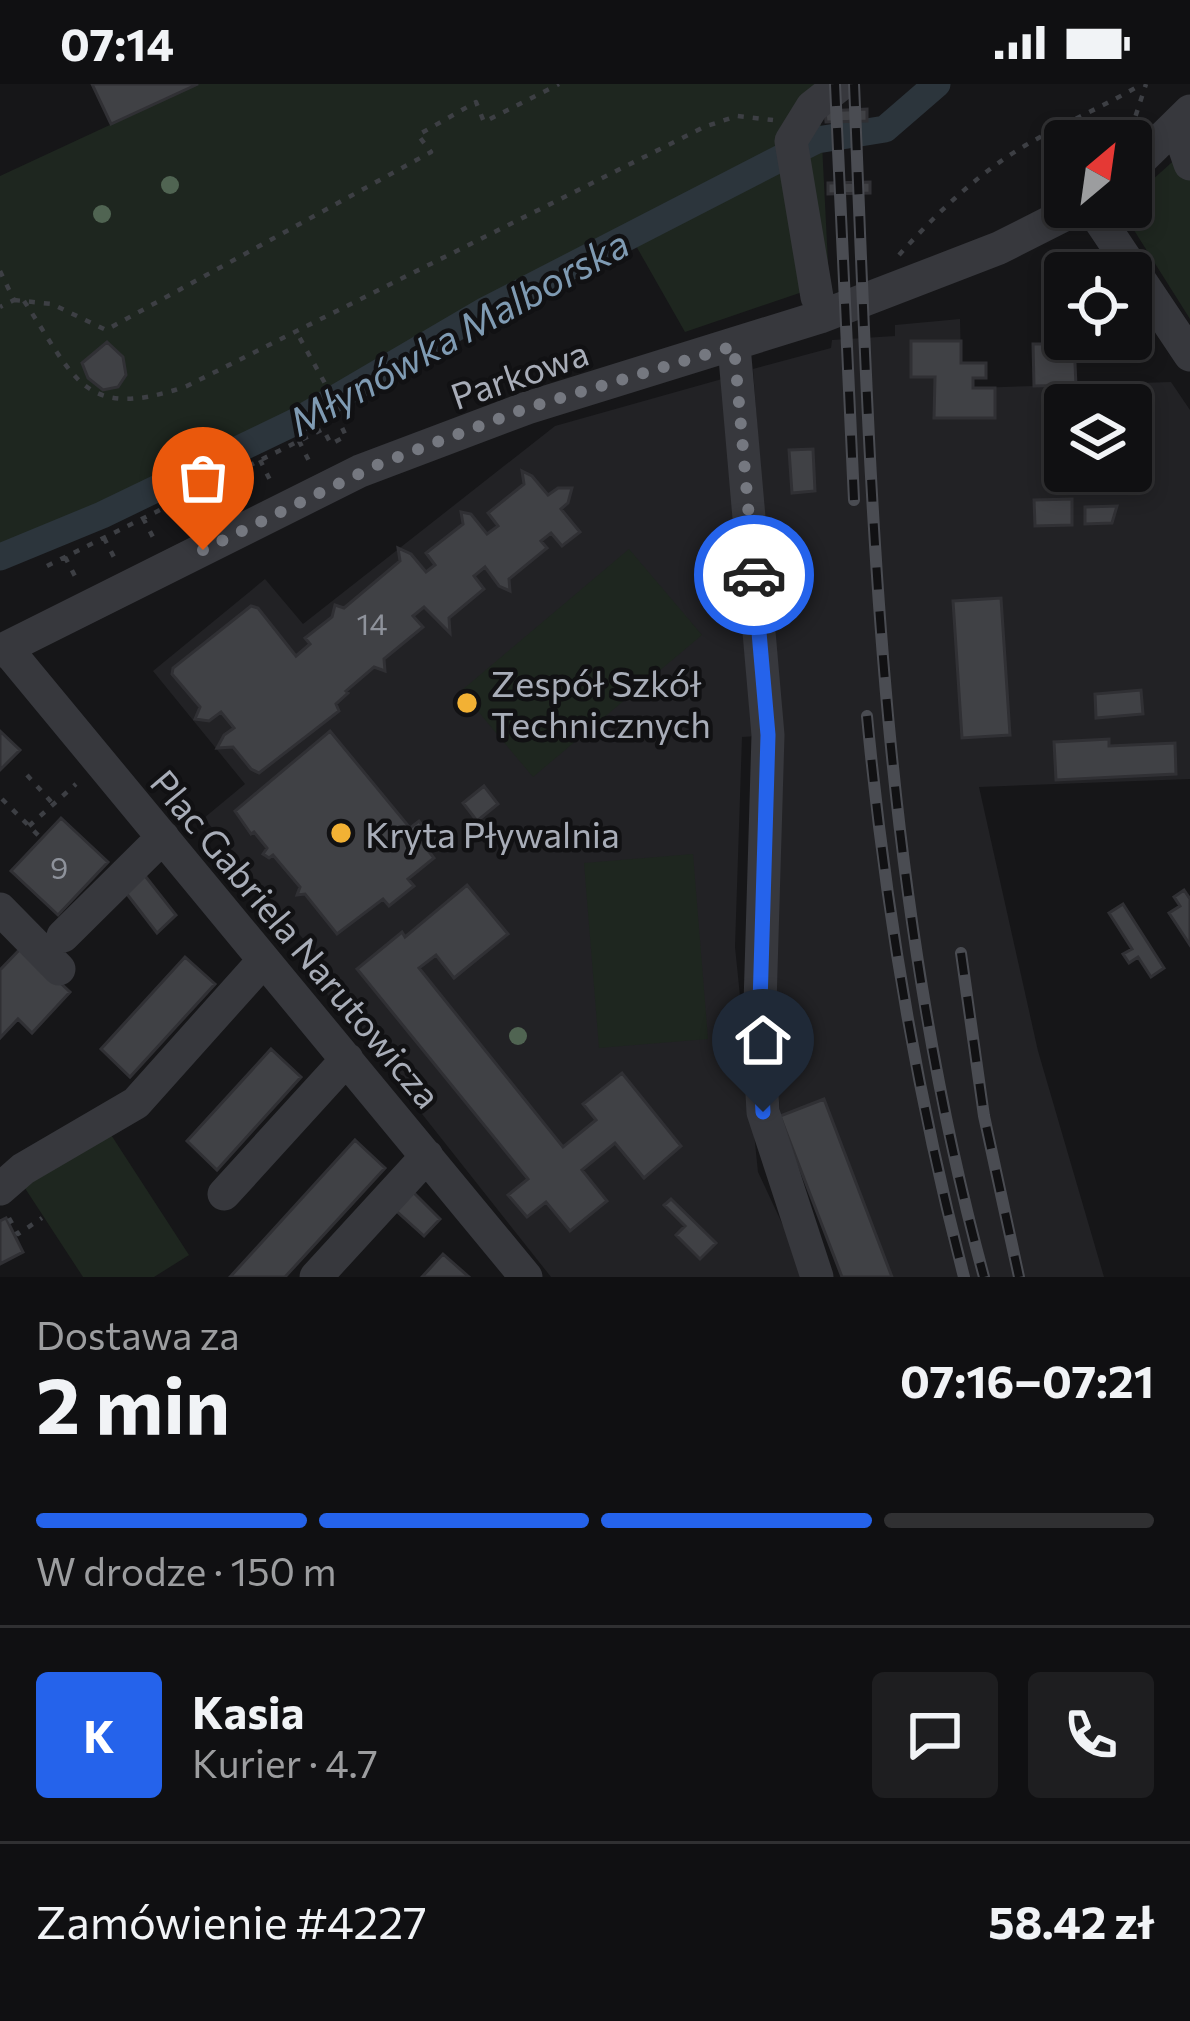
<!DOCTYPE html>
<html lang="pl">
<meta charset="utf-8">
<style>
:root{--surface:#101012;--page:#1e1e20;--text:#f1f3f6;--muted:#9c9d9f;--line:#303032;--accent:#2563eb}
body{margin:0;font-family:Commissioner,sans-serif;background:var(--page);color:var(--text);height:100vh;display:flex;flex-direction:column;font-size:45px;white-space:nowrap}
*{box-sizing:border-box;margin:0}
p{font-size:39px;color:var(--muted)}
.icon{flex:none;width:66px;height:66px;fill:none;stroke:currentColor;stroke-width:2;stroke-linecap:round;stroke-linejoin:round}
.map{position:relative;height:1193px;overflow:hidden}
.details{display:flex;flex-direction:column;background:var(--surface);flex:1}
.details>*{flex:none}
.needle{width:78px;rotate:29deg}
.controls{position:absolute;left:1044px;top:36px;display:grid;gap:24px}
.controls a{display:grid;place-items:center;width:108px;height:108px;border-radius:12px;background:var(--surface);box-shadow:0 6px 18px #0003,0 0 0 3px var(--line);font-size:60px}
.pin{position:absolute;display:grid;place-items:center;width:102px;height:102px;color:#fff;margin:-123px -51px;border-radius:50% 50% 50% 0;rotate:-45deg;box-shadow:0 0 12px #0007}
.pin .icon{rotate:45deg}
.courier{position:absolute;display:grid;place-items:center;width:120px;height:120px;margin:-60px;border:9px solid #2563eb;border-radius:50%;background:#fff;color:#222;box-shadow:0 3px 15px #0007}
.overview em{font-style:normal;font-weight:700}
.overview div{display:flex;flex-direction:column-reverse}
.overview{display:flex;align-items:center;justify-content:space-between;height:204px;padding:0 36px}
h1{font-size:78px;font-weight:700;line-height:90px}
.bar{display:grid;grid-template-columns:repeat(4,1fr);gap:18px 12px;align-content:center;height:144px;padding:0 36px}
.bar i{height:15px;border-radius:9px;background:var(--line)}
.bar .current{background:var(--accent)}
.bar p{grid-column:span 4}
.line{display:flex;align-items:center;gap:30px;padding:0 36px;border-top:3px solid var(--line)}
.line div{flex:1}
.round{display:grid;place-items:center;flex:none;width:126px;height:126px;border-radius:12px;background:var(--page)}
.status{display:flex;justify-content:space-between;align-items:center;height:84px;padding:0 60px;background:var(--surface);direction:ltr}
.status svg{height:33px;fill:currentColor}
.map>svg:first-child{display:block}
</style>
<div class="status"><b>07:14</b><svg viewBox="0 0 49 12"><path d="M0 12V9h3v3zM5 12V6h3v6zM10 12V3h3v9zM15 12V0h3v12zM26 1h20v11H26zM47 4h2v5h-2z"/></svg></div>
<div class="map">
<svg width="1190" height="1193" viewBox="0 0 1190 1193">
<rect width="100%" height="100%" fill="#161618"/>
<path fill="#222225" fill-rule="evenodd" d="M 960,235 L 961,278 L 986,279 L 986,294 L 973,294 L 974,304 L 1034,302 L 1033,260 L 1045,259 L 1045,254 L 1065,254 L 1074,258 L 1076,301 L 1171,298 L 1190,326 L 1190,695 L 979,703 L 1038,967 L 1104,1193 L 842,1193 L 780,1032 L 775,950 L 780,656 L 753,285 L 831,264 L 832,256 L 895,252 L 895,241 ZM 1065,321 L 1131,321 L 1131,387 L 1065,387 Z
M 722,295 L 757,652 L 742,653 L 735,863 L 758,1088 L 807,1193 L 551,1193 L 324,906 L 336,895 L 204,734 L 245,700 L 153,587 L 265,495 L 303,540 L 555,342 Z"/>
<path fill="#1e261f" d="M 198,0 L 819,0 L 829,199 L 685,248 L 627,146 L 307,325 L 100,422 L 0,462 L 0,92 Z
M 1190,62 L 1190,235 L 1120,124 L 1131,123 L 1131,115 Z
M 629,465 L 702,551 L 533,693 L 461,607 Z
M 693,770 L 708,955 L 599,964 L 584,779 Z
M 104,1040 L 189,1171 L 154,1193 L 83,1193 L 19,1095 Z"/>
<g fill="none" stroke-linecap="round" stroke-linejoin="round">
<path stroke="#2c353c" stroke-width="27" d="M 805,62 L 817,56 L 885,45 L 937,0
M 0,473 L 102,431 L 295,338 L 486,226 L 781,74"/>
</g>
<path fill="#404145" stroke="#303034" stroke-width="3" d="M 92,0 L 198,0 L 111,40 Z
M 867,25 L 867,37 L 826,38 L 825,27 Z
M 870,98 L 870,109 L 828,110 L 828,99 Z
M 1045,254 L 1065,254 L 1074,258 L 1076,301 L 1034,302 L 1033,260 L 1045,260 Z
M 911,257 L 961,257 L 961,279 L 986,279 L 986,294 L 973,294 L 973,304 L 995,304 L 995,334 L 934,334 L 935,293 L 911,293 Z
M 107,258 L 123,273 L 126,291 L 118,303 L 103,306 L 88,294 L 82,279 Z
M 813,365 L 815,407 L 792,409 L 789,366 Z
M 522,387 L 532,392 L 548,411 L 558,404 L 572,404 L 568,419 L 561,425 L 580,448 L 562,462 L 551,449 L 541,457 L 547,464 L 509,495 L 510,507 L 499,502 L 485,483 L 474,492 L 484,505 L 449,534 L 450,549 L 424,523 L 413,532 L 423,543 L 384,575 L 385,587 L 374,583 L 346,607 L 348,609 L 336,620 L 339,627 L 259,689 L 251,685 L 233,663 L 217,664 L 224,651 L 234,644 L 221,628 L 209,637 L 195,635 L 200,623 L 172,590 L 173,584 L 251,522 L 258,524 L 296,572 L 310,560 L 305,554 L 332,533 L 335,521 L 344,524 L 400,477 L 398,464 L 411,470 L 426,488 L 435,481 L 426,469 L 463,440 L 461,428 L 471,430 L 487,450 L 498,442 L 488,429 L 524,400 Z
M 1072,415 L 1072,441 L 1035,442 L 1034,416 Z
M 1117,422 L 1112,439 L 1085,440 L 1085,423 Z
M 1001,514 L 1010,651 L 962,654 L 953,517 Z
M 1141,606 L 1143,630 L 1096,634 L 1095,610 Z
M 0,647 L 20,666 L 0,686 Z
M 330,647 L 410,744 L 419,737 L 429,750 L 420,756 L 434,774 L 408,795 L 414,802 L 389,822 L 383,815 L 337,850 L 305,810 L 297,811 L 300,803 L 273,771 L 269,774 L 263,770 L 267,764 L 254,748 L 251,750 L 235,727 Z
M 1109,655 L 1109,662 L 1175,659 L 1176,690 L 1056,696 L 1054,658 Z
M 484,702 L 498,720 L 477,737 L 463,719 Z
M 61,734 L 108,778 L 58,831 L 11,787 Z
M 142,788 L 176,831 L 157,849 L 123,805 Z
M 467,801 L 508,850 L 454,894 L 436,871 L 419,884 L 563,1063 L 596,1036 L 583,1020 L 622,989 L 681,1062 L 644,1094 L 615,1059 L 582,1086 L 607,1117 L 570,1147 L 546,1118 L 527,1133 L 508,1111 L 528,1095 L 357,885 L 402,848 L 405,853 Z
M 1184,806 L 1190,815 L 1190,861 L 1169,829 L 1180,822 L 1174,813 Z
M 1123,820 L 1164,884 L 1151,893 L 1138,873 L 1129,879 L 1123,870 L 1132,865 L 1109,829 Z
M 22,863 L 70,908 L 32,949 L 18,935 L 0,954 L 0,886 Z
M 185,873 L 215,900 L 130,993 L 101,965 Z
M 795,943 L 806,974 L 787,981 L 775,950 Z
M 271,965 L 301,993 L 217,1086 L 187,1057 Z
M 824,1015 L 892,1193 L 842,1193 L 780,1032 Z
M 355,1056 L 385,1084 L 285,1193 L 230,1193 Z
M 410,1105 L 440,1135 L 424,1152 L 393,1124 Z
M 671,1115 L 716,1159 L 700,1175 L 676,1151 L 685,1142 L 664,1121 Z
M 6,1134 L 23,1168 L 0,1180 L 0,1137 Z
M 443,1170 L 469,1193 L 422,1193 Z"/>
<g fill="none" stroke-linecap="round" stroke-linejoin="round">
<path stroke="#3d3f44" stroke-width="4.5" stroke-dasharray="6 9" stroke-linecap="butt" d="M 1131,46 L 1146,0
M 899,171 C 936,130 978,89 1026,61 C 1064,39 1105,22 1142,0
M 0,187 L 14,216 L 0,223
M 14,216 L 52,220 L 106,246 L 431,68 L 418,51 L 476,18 L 484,38 L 559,0
M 24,217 C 76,295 83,338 187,302 L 704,43 L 737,32 L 773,36
M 299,357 L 312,383
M 260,376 L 273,402
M 221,395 L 234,421
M 182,414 L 195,440
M 143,434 L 156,459
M 104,454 L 117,479
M 65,473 L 78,498
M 47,482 L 323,345 L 331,360 L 346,352 L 337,333 L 342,330 L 297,249
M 27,691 L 54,721
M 2,715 L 43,756
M 29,742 L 76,700
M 9,1134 L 18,1150 L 42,1134"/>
<path stroke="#37383d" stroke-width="33" d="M 1177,42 L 1190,80
M 1131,85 L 1190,27
M 1091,123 L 1190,271
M 817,213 L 791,57 L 812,23 L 841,0
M 734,262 L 768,651 L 759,954 L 763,1028 L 817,1193
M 6,564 L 526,1193
M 0,567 L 360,387 L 527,324 L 820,233 L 999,164 L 1080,123
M 0,825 L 59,885
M 63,852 L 163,753
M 0,1105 L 23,1085 L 136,1019 L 264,876
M 224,1110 L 347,975
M 316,1193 L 427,1072"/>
<g stroke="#4a4c52" stroke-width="12">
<path id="rail" d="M 835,0 L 854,416
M 854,0 C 871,404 877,800 984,1193
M 867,632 C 885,822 916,1008 964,1193
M 961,869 L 984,1032 L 1019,1193"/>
</g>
<use href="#rail" stroke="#111113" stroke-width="8" stroke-dasharray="22" stroke-linecap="butt"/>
</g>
<g fill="#506452">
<circle cx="170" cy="101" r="9"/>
<circle cx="102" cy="130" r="9"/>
<circle cx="518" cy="952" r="9"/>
</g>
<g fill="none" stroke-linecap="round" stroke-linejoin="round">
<path stroke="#757880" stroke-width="12" stroke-dasharray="0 21.6" d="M 203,466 L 379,380 L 527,324 L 734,262 L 754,491"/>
<path stroke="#2563eb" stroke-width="15" d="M 754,491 L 768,651 L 759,954 L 763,1028"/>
</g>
<g fill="#f2b134" stroke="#111113" stroke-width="4.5">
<circle cx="467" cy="619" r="12"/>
<circle cx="341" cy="749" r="12"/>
</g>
<g text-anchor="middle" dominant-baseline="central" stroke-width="9" stroke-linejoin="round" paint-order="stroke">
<g font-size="30" fill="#8e929b">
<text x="372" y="538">14</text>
<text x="59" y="782">9</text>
</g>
<g font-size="36" fill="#a8adb8" stroke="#111113">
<text transform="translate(519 289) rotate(-19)">Parkowa</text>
<text transform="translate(297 854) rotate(50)">Plac Gabriela Narutowicza</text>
</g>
<g font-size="36" fill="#a8adb8" stroke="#111113" text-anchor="start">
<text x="491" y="598">Zespół Szkół<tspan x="491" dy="41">Technicznych</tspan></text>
<text x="365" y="749">Kryta Pływalnia</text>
</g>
<g font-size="39" font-style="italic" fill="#7f9bb3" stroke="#111113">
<text transform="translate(458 247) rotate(-29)">Młynówka Malborska</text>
</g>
</g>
</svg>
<div class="controls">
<a><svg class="needle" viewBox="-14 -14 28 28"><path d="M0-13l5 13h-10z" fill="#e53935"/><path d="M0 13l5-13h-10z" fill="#9c9d9f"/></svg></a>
<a><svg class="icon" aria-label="locate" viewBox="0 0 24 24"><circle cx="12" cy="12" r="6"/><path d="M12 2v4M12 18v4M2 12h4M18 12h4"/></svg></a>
<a><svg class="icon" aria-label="layers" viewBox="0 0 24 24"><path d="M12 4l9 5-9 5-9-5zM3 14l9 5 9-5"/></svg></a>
</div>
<div class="pin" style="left:203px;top:466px;background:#ea580c"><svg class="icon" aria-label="bag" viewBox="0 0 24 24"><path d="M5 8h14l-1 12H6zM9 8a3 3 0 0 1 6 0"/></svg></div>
<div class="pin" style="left:763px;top:1028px;background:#1f2937"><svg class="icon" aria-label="home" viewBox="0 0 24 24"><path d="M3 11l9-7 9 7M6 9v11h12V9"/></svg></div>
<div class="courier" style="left:754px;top:491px"><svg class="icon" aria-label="car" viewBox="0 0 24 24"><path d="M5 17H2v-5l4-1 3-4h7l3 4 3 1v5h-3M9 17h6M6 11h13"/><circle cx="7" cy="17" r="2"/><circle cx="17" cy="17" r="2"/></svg></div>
</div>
<section class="details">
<div class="overview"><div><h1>2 min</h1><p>Dostawa za</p></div><em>07:16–07:21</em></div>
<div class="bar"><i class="current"></i><i class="current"></i><i class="current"></i><i></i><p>W drodze · 150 m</p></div>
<div class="line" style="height:216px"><b class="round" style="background:var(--accent);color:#fff">K</b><div><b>Kasia</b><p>Kurier · 4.7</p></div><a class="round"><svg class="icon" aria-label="chat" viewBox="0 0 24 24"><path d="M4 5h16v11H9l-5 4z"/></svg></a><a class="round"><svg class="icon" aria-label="phone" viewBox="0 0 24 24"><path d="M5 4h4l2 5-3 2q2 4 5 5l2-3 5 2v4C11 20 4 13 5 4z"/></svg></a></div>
<div class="line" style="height:156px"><div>Zamówienie #4227</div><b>58.42 zł</b></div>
</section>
